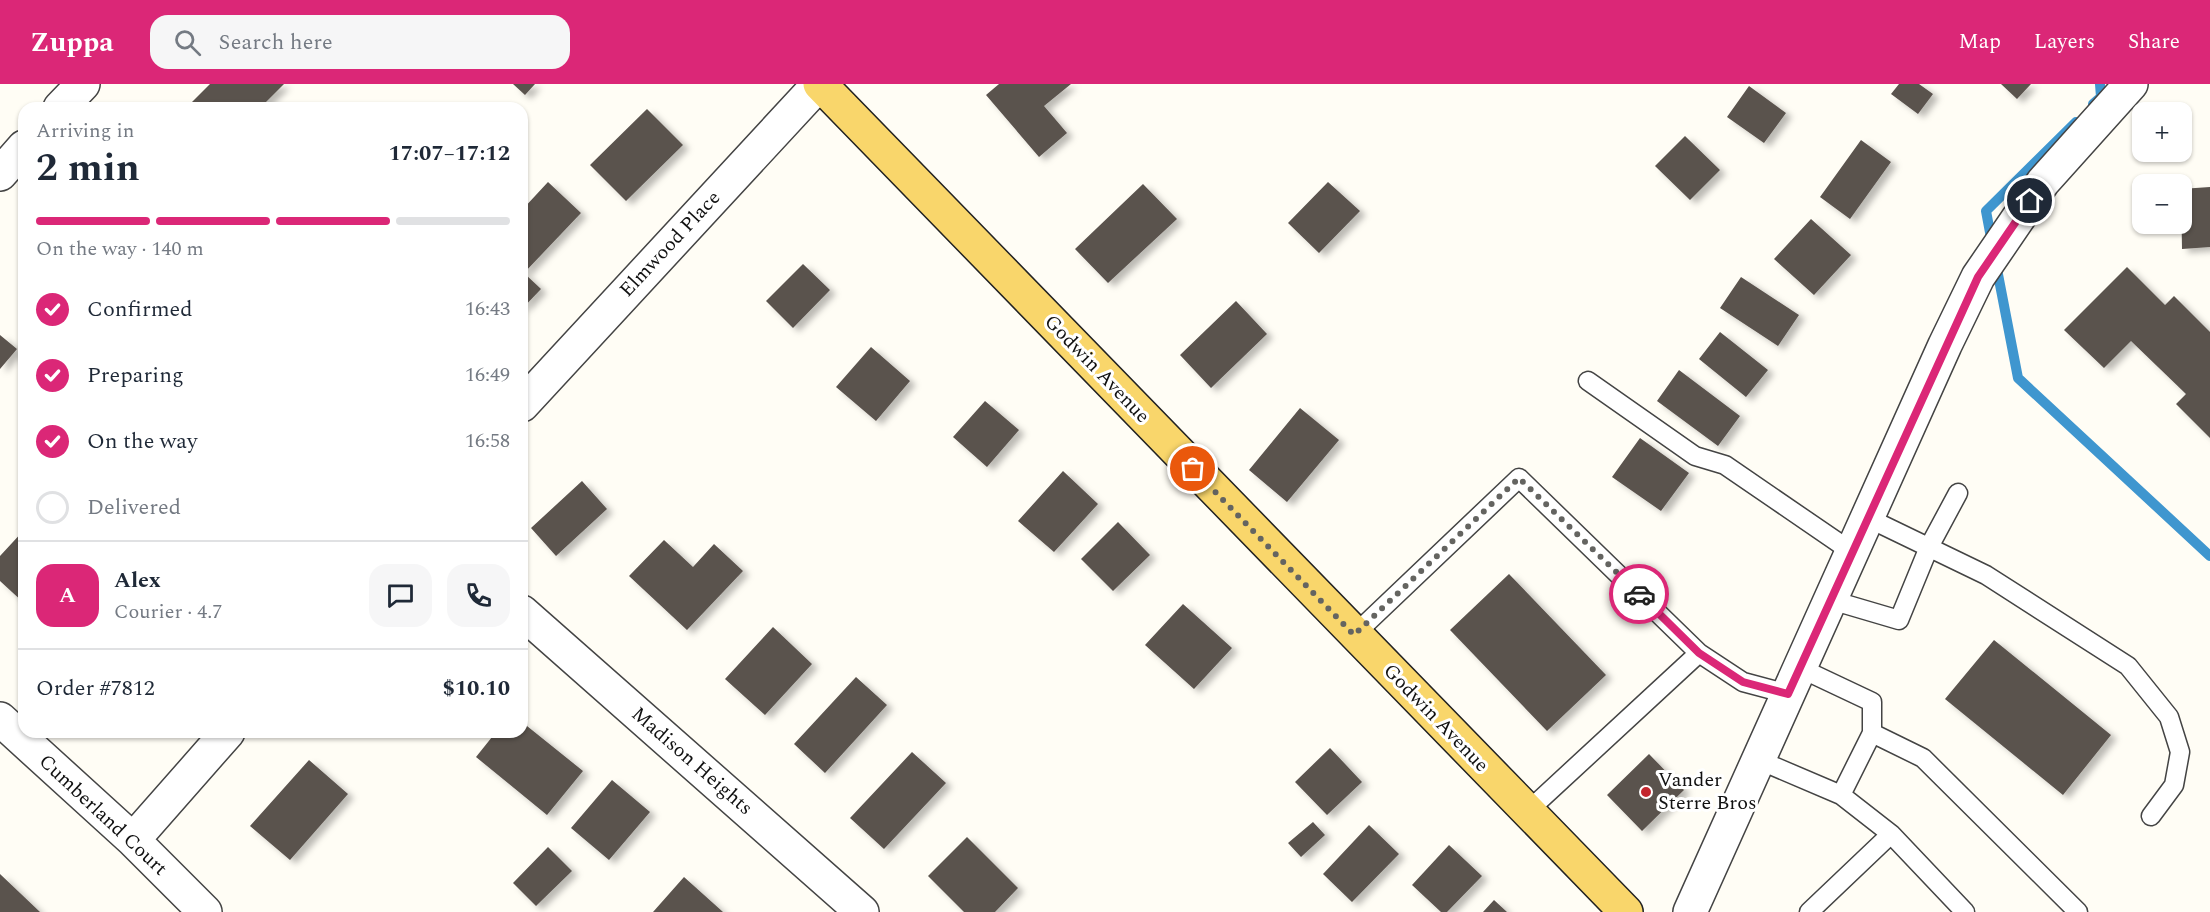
<!DOCTYPE html>
<meta charset="utf-8">
<style>
:root{--surface:#fff;--page:#f6f6f7;--text:#1f2937;--muted:#747a83;--line:#e0e1e3;--accent:#db2777}
body{margin:0;font-family:Spectral,serif;background:var(--page);color:var(--text);height:100vh;display:flex;flex-direction:column;font-size:22px;white-space:nowrap}
*{box-sizing:border-box;margin:0}
p{font-size:20px;color:var(--muted)}
.icon{flex:none;width:33px;height:33px;fill:none;stroke:currentColor;stroke-width:2;stroke-linecap:round;stroke-linejoin:round}
.map{position:relative;flex:1;overflow:hidden}
.sheet{position:absolute;left:18px;top:18px;width:510px;height:636px;display:flex;flex-direction:column;background:var(--surface);border-radius:18px;box-shadow:0 2px 4px #0004}
.sheet>*{flex:none}
.tools{position:absolute;left:2132px;top:18px;display:grid;gap:12px}
.tools a{display:grid;place-items:center;width:60px;height:60px;border-radius:12px;background:var(--surface);box-shadow:0 2px 4px #0004;font-size:30px}
.pin{position:absolute;display:grid;place-items:center;width:51px;height:51px;color:#fff;margin:-26px;border:3px solid #fff;border-radius:50%;box-shadow:0 2px 6px #0007}
.courier{position:absolute;display:grid;place-items:center;width:60px;height:60px;margin:-30px;border:4px solid #db2777;border-radius:50%;background:#fff;color:#222;box-shadow:0 2px 8px #0007}
.head em{font-style:normal;font-weight:700}
.head div{display:flex;flex-direction:column-reverse}
.head{display:flex;align-items:center;justify-content:space-between;height:102px;padding:0 18px}
h1{font-size:39px;font-weight:700;line-height:45px}
.bar{display:grid;grid-template-columns:repeat(4,1fr);gap:9px 6px;align-content:center;height:72px;padding:0 18px}
.bar i{height:8px;border-radius:4px;background:var(--line)}
.bar .active{background:var(--accent)}
.bar p{grid-column:span 4}
.line{display:flex;align-items:center;gap:15px;padding:0 18px;border-top:2px solid var(--line)}
.line div{flex:1}
.round{display:grid;place-items:center;flex:none;width:63px;height:63px;border-radius:18px;background:var(--page)}
ol{padding:0 18px;list-style:none}
li{display:flex;align-items:center;gap:18px;height:66px}
li p{margin-inline-start:auto}
li .icon{padding:6px;border-radius:50%;background:var(--accent);color:#fff;stroke-width:4}
li:last-child{color:var(--muted)}
li i{width:33px;height:33px;border:3px solid var(--line);border-radius:50%}
header{display:flex;align-items:center;gap:36px;box-sizing:border-box;height:84px;padding:0 30px;background:var(--accent);color:#fff}
header strong{font-size:28px}
nav{display:flex;gap:33px;margin-inline-start:auto;font-size:21px}
.search{width:420px;height:54px;background:var(--page);display:flex;align-items:center;gap:15px;box-sizing:border-box;padding:0 21px;border-radius:18px;color:var(--muted);font-size:22px}
.map>svg:first-child{display:block}
</style>
<header>
<strong>Zuppa</strong>
<div class="search"><svg class="icon" aria-label="search" viewBox="0 0 24 24"><circle cx="10" cy="10" r="6"/><path d="M15 15l6 6"/></svg>Search here</div>
<nav><a>Map</a><a>Layers</a><a>Share</a></nav>
</header>
<div class="map">
<svg width="2210" height="828" viewBox="0 0 2210 828">
<defs>
<filter id="shadow"><feDropShadow dx="6" dy="4" stdDeviation="3" flood-color="#0004"/></filter>
</defs>
<rect width="100%" height="100%" fill="#fffdf5"/>
<g fill="none" stroke-linecap="round" stroke-linejoin="round">
<path stroke="#3f96cf" stroke-width="10" d="M 2093,20 L 2101,13 L 2100,0
M 1992,159 L 1986,127 L 2076,38
M 1996,180 L 2018,294 L 2210,472"/>
</g>
<path fill="#5a524d" filter="url(#shadow)" d="M 210,0 L 284,0 L 260,24 L 197,24 L 192,18 Z
M 513,0 L 535,0 L 525,11 Z
M 999,0 L 1071,0 L 1044,22 L 1067,49 L 1039,73 L 986,11 Z
M 1899,0 L 1919,0 L 1933,10 L 1918,30 L 1891,10 Z
M 2001,0 L 2031,0 L 2017,15 Z
M 1749,2 L 1786,29 L 1764,59 L 1727,33 Z
M 647,25 L 683,61 L 626,117 L 590,81 Z
M 1685,52 L 1720,86 L 1690,116 L 1655,82 Z
M 1861,56 L 1891,78 L 1850,135 L 1820,113 Z
M 548,98 L 581,129 L 524,189 L 541,205 L 522,225 L 522,126 Z
M 1328,98 L 1360,127 L 1319,169 L 1288,139 Z
M 1143,100 L 1177,135 L 1108,199 L 1075,165 Z
M 2210,103 L 2210,163 L 2182,165 L 2181,105 Z
M 1811,135 L 1851,171 L 1814,211 L 1774,175 Z
M 803,180 L 830,206 L 793,244 L 766,217 Z
M 2127,183 L 2165,221 L 2174,212 L 2210,248 L 2210,354 L 2176,320 L 2186,310 L 2131,257 L 2104,284 L 2064,246 Z
M 1741,193 L 1799,231 L 1778,262 L 1720,224 Z
M 1236,217 L 1267,250 L 1211,304 L 1180,271 Z
M 1720,248 L 1768,286 L 1746,313 L 1699,275 Z
M 0,251 L 17,265 L 0,285 Z
M 871,263 L 910,297 L 876,337 L 836,303 Z
M 1679,286 L 1740,332 L 1718,362 L 1657,317 Z
M 985,317 L 1019,346 L 987,383 L 953,353 Z
M 1300,324 L 1339,356 L 1287,418 L 1249,386 Z
M 1640,354 L 1689,389 L 1661,427 L 1612,393 Z
M 1063,387 L 1098,420 L 1054,468 L 1018,437 Z
M 582,397 L 607,425 L 556,472 L 531,444 Z
M 1118,438 L 1150,471 L 1113,507 L 1081,475 Z
M 24,446 L 24,519 L 0,497 L 0,472 Z
M 664,456 L 693,483 L 714,460 L 743,487 L 687,546 L 629,492 Z
M 1509,490 L 1606,591 L 1547,647 L 1450,546 Z
M 1183,520 L 1232,564 L 1194,605 L 1145,561 Z
M 773,543 L 812,580 L 765,631 L 725,595 Z
M 1994,556 L 2111,651 L 2063,711 L 1945,615 Z
M 856,593 L 887,621 L 825,689 L 794,660 Z
M 522,638 L 583,687 L 547,731 L 476,673 L 496,648 L 522,648 Z
M 1330,664 L 1362,698 L 1327,731 L 1295,698 Z
M 912,668 L 946,699 L 884,765 L 850,734 Z
M 1649,670 L 1684,706 L 1642,747 L 1607,711 Z
M 309,676 L 348,710 L 290,776 L 250,742 Z
M 612,696 L 650,728 L 609,776 L 571,744 Z
M 1313,738 L 1325,751 L 1301,773 L 1288,759 Z
M 1369,741 L 1399,770 L 1352,818 L 1323,790 Z
M 967,753 L 1018,804 L 995,828 L 964,828 L 928,792 Z
M 1449,761 L 1482,792 L 1447,828 L 1441,828 L 1412,801 Z
M 548,763 L 572,787 L 536,822 L 513,799 Z
M 0,790 L 40,828 L 0,828 Z
M 684,793 L 723,828 L 653,828 Z
M 1494,816 L 1507,828 L 1483,828 Z"/>
<g fill="none" stroke-linecap="round" stroke-linejoin="round">
<g stroke="#444" stroke-width="21">
<path id="service" d="M 1588,297 L 1695,372 L 1725,381 L 1852,468
M 1868,434 L 1986,491 L 2128,582 L 2169,633 L 2180,668 L 2174,701 L 2151,732
M 1831,516 L 1899,536 L 1929,463 L 1958,409
M 1354,551 L 1519,394 L 1699,569
M 1872,649 L 1923,674 L 2078,828
M 1759,676 L 1841,711 L 1872,649 L 1872,618 L 1800,584
M 1841,711 L 1891,750 L 1965,828
M 1528,727 L 1699,569 L 1743,598 L 1788,610
M 1809,828 L 1891,750"/>
</g>
<g stroke="#444" stroke-width="36">
<path id="minor" d="M 60,24 L 83,0
M 0,90 L 24,63
M 522,321 L 819,0
M 522,528 L 862,828
M 0,635 L 133,756 L 205,828
M 133,756 L 228,648
M 1690,828 L 1945,261 L 1978,193 L 2043,98 L 2131,0"/>
</g>
<g stroke="#222" stroke-width="36">
<path id="primary" d="M 820,0 L 1626,828"/>
</g>
<use href="#service" stroke="#fff" stroke-width="18"/>
<use href="#minor" stroke="#fff" stroke-width="33"/>
<use href="#primary" stroke="#f9d66b" stroke-width="33"/>
</g>
<g fill="none" stroke-linecap="round" stroke-linejoin="round">
<path stroke="#646461" stroke-width="6" stroke-dasharray="0 10.8" d="M 1193,385 L 1354,551 L 1519,394 L 1639,510"/>
<path stroke="#db2777" stroke-width="8" d="M 1639,510 L 1699,569 L 1743,598 L 1788,610 L 1978,193 L 2030,117"/>
</g>
<circle fill="#c4262e" stroke="#fff" stroke-width="2" cx="1646" cy="708" r="6"/>
<g text-anchor="middle" dominant-baseline="central" stroke-width="6" stroke-linejoin="round" paint-order="stroke">
<g font-size="20" fill="#111" stroke="#fff">
<text transform="translate(670 160) rotate(-47)">Elmwood Place</text>
<text transform="translate(1097 285) rotate(46)">Godwin Avenue</text>
<text transform="translate(1436 634) rotate(46)">Godwin Avenue</text>
<text transform="translate(692 677) rotate(41)">Madison Heights</text>
<text transform="translate(103 731) rotate(43)">Cumberland Court</text>
</g>
<g font-size="20" fill="#111" stroke="#fff" text-anchor="start">
<text x="1658" y="696">Vander<tspan x="1658" dy="23">Sterre Bros</tspan></text>
</g>
</g>
</svg>
<div class="tools">
<a>+</a>
<a>−</a>
</div>
<div class="pin" style="left:1193px;top:385px;background:#ea580c"><svg class="icon" aria-label="bag" viewBox="0 0 24 24"><path d="M5 8h14l-1 12H6zM9 8a3 3 0 0 1 6 0"/></svg></div>
<div class="pin" style="left:2030px;top:117px;background:#1f2937"><svg class="icon" aria-label="home" viewBox="0 0 24 24"><path d="M3 11l9-7 9 7M6 9v11h12V9"/></svg></div>
<div class="courier" style="left:1639px;top:510px"><svg class="icon" aria-label="car" viewBox="0 0 24 24"><path d="M5 17H2v-5l4-1 3-4h7l3 4 3 1v5h-3M9 17h6M6 11h13"/><circle cx="7" cy="17" r="2"/><circle cx="17" cy="17" r="2"/></svg></div>
<section class="sheet">
<div class="head"><div><h1>2 min</h1><p>Arriving in</p></div><em>17:07–17:12</em></div>
<div class="bar"><i class="active"></i><i class="active"></i><i class="active"></i><i></i><p>On the way · 140 m</p></div>
<ol>
<li><svg class="icon" aria-label="check" viewBox="0 0 24 24"><path d="M5 12l5 5 9-10"/></svg>Confirmed<p>16:43</p></li>
<li><svg class="icon" aria-label="check" viewBox="0 0 24 24"><path d="M5 12l5 5 9-10"/></svg>Preparing<p>16:49</p></li>
<li><svg class="icon" aria-label="check" viewBox="0 0 24 24"><path d="M5 12l5 5 9-10"/></svg>On the way<p>16:58</p></li>
<li><i></i>Delivered</li>
</ol>
<div class="line" style="height:108px"><b class="round" style="background:var(--accent);color:#fff">A</b><div><b>Alex</b><p>Courier · 4.7</p></div><a class="round"><svg class="icon" aria-label="chat" viewBox="0 0 24 24"><path d="M4 5h16v11H9l-5 4z"/></svg></a><a class="round"><svg class="icon" aria-label="phone" viewBox="0 0 24 24"><path d="M5 4h4l2 5-3 2q2 4 5 5l2-3 5 2v4C11 20 4 13 5 4z"/></svg></a></div>
<div class="line" style="height:78px"><div>Order #7812</div><b>$10.10</b></div>
</section>
</div>
